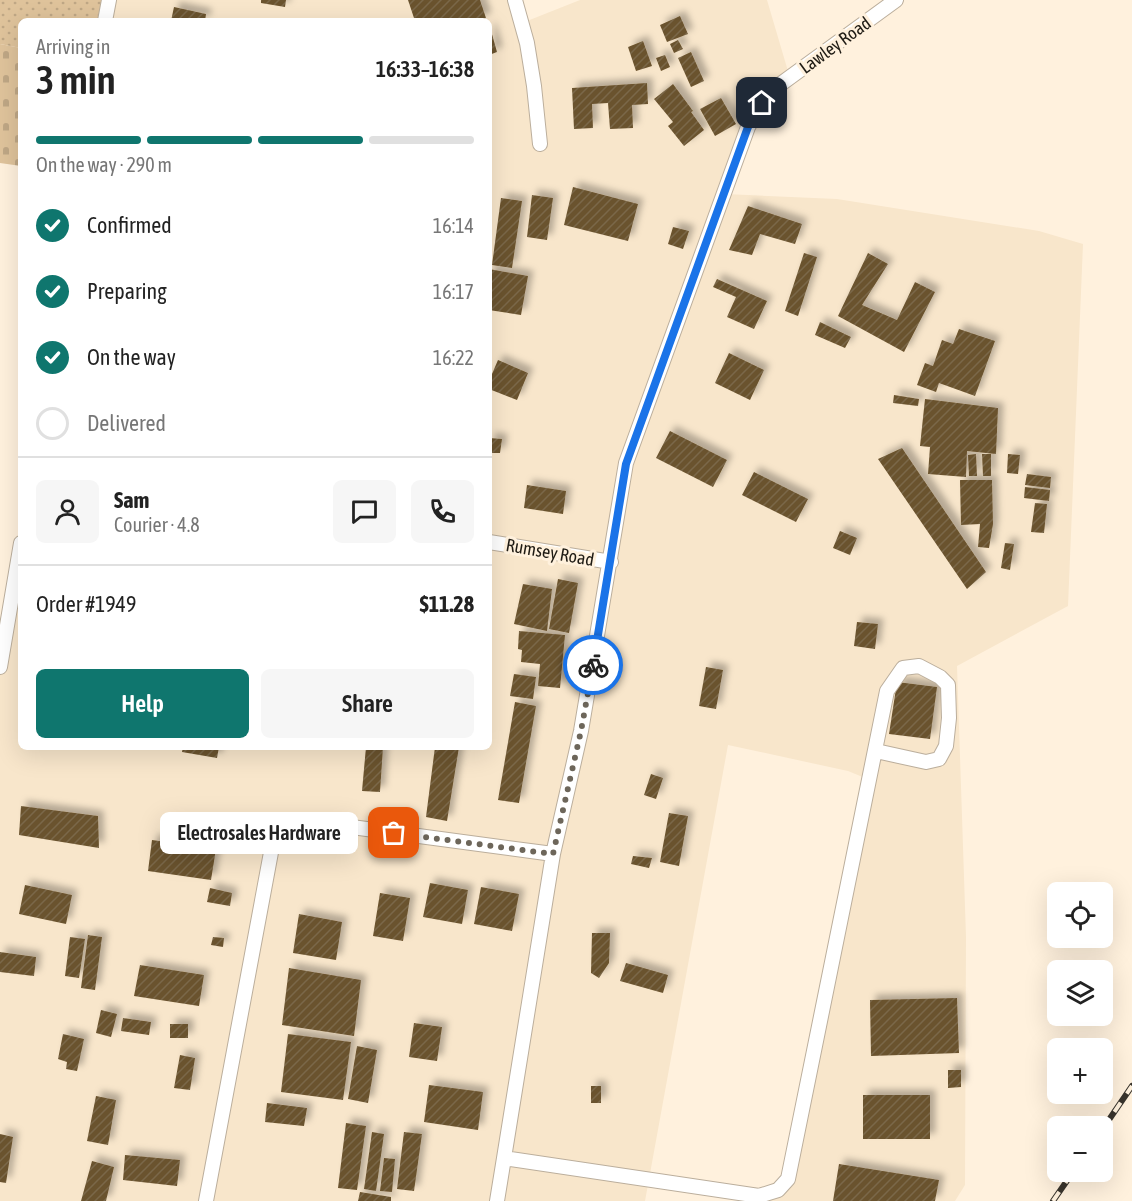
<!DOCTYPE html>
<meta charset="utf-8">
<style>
:root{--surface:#fff;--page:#f6f6f6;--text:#222;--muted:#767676;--line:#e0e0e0;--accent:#0f766e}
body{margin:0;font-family:"Asap Condensed",sans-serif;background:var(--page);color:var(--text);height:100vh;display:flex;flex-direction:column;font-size:22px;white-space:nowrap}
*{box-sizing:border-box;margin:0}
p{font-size:20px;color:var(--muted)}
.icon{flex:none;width:33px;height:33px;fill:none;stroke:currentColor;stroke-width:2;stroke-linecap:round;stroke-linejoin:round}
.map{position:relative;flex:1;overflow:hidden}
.details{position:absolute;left:18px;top:18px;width:474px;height:732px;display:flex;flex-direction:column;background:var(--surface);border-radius:9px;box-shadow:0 6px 24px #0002}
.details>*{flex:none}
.tools{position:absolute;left:1047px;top:882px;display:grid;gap:12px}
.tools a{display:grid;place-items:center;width:66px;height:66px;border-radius:9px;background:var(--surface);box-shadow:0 6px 24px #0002;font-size:30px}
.pin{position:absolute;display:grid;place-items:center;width:51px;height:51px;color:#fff;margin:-26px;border-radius:12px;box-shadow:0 3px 9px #0006}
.courier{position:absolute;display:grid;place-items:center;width:60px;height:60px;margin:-30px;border:4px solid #1a73e8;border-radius:50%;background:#fff;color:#222;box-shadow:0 2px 8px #0007}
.bubble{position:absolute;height:42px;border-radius:9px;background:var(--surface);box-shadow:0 6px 24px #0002;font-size:20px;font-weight:600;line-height:42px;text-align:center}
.summary em{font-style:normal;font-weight:600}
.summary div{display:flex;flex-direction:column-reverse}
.summary{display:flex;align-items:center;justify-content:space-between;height:102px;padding:0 18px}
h1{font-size:39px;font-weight:600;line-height:45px}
.bar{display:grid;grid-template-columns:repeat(4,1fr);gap:9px 6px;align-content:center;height:72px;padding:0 18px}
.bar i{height:8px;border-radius:4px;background:var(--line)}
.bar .selected{background:var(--accent)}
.bar p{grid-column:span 4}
.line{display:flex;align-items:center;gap:15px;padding:0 18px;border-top:2px solid var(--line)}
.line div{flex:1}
.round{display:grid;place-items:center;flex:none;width:63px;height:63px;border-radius:9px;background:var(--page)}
ol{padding:0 18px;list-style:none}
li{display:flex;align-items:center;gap:18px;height:66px}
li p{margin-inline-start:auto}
li .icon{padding:6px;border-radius:50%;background:var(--accent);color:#fff;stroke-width:4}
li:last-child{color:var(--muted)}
li i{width:33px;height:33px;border:3px solid var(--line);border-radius:50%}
.primary-button{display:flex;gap:12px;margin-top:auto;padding:12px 18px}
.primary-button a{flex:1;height:69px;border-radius:9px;background:var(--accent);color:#fff;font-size:24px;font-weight:600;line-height:69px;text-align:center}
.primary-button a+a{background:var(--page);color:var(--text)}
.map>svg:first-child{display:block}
</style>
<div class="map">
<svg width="1132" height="1201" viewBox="0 0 1132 1201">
<defs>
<pattern id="cemetery-stones" width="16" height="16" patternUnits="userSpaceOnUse" patternTransform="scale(1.5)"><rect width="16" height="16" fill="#dfc39b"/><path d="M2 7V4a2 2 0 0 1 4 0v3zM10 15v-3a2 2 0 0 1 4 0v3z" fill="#bfa785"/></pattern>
<pattern id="garden-dots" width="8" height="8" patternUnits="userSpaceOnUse" patternTransform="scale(1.5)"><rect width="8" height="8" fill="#dfc39b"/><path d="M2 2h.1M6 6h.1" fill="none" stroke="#bfa785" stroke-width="1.8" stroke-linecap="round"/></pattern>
<pattern id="building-hatch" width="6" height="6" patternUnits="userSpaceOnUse" patternTransform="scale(1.5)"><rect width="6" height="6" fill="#6a522d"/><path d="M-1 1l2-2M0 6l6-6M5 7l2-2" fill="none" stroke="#7a6749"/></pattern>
<filter id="shadow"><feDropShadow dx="5.5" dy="-5.5" stdDeviation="3" flood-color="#0004"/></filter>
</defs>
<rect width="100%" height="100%" fill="#fff1dd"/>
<path fill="#f8e6cb" d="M 109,0 L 515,0 L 522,23 L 580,0 L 767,0 L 790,78 L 762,103 L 725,194 L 837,199 L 1039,231 L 1083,244 L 1068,606 L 957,666 L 966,937 L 965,1185 L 955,1201 L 758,1201 L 788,1179 L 870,780 L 848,771 L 728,745 L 645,1201 L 0,1201 L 0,667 L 21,543 L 21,747 L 489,747 L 489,21 L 105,21 Z"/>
<path fill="url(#cemetery-stones)" d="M 0,44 L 21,48 L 21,166 L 0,163 Z"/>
<path fill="url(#garden-dots)" d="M 0,0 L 109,0 L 105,21 L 21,21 L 21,48 L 0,44 Z"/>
<path fill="url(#building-hatch)" filter="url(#shadow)" d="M 261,0 L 286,0 L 285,7 L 261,3 Z
M 408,0 L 480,0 L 486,18 L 477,21 L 415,21 Z
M 174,7 L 206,14 L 205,21 L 171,21 Z
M 680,16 L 688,34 L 667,42 L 660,25 Z
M 490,27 L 497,52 L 489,55 L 489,28 Z
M 678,40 L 683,49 L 674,53 L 670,44 Z
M 643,41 L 652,66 L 636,71 L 628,47 Z
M 691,52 L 704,81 L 691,87 L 678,58 Z
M 665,55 L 670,67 L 661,71 L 656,58 Z
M 647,83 L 648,104 L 632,105 L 633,128 L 610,129 L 608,103 L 592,104 L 593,128 L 574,129 L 572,88 Z
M 673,84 L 693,111 L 691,112 L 704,130 L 684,146 L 668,126 L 673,122 L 654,99 Z
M 721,98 L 736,124 L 715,136 L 700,109 Z
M 573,187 L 638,204 L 628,241 L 564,225 Z
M 532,195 L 553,198 L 547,240 L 527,237 Z
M 501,198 L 522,201 L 512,268 L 492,265 Z
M 748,206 L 802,224 L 795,244 L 760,234 L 752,255 L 729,250 Z
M 673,227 L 689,231 L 683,249 L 668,244 Z
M 804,253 L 817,257 L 798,316 L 785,311 Z
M 868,253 L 888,264 L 862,305 L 897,320 L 915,282 L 935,292 L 904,352 L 838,316 Z
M 489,269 L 528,276 L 521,315 L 489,310 Z
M 717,279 L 767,301 L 754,329 L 727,317 L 736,297 L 713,287 Z
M 820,322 L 851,337 L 845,348 L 815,335 Z
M 959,329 L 995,341 L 975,396 L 939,383 L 936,392 L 917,385 L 925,363 L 933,366 L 942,340 L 953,344 Z
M 729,353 L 764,370 L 750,400 L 715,383 Z
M 498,360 L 528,373 L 517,400 L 489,389 L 489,381 Z
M 894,395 L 919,399 L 918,406 L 893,403 Z
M 925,399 L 998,408 L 996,454 L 967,451 L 966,477 L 928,474 L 930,447 L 920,446 Z
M 670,431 L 727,460 L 713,487 L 656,458 Z
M 489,438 L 502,439 L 500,453 L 489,453 Z
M 902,448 L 986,572 L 967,589 L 878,459 Z
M 976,454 L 977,476 L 969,476 L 968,455 Z
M 982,454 L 991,454 L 991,476 L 983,476 Z
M 1008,454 L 1020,455 L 1018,474 L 1007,473 Z
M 754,472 L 808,499 L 796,522 L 742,495 Z
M 1027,474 L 1051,477 L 1050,488 L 1025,485 Z
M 960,480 L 992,480 L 993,524 L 989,548 L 978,547 L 980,524 L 961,525 Z
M 527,485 L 566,491 L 563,514 L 524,508 Z
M 1025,487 L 1050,490 L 1049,501 L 1024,498 Z
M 1035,503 L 1047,504 L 1044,533 L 1031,532 Z
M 840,531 L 857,538 L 850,555 L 833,548 Z
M 1005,543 L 1014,544 L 1010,570 L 1001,568 Z
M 558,579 L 578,583 L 569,633 L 549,629 Z
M 523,584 L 552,589 L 547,631 L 514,624 Z
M 857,622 L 878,624 L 875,649 L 854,646 Z
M 519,631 L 565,635 L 560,688 L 538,686 L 540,664 L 521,662 L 522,650 L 518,649 Z
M 706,667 L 723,670 L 716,709 L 699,706 Z
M 514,674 L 536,677 L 533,699 L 510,696 Z
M 897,682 L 937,687 L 930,739 L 889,734 Z
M 515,702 L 536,706 L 519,803 L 498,800 Z
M 183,747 L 219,747 L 217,758 L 182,752 Z
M 366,747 L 383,747 L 380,792 L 362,791 Z
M 435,747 L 459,747 L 447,821 L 426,817 Z
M 651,774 L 663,778 L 656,799 L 644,795 Z
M 21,806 L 98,816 L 99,848 L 19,835 Z
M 669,813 L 688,816 L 679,866 L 660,862 Z
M 152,840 L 216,849 L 211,880 L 148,871 Z
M 633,856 L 652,858 L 649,868 L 631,864 Z
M 430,883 L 468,890 L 462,924 L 423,917 Z
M 25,885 L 72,895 L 66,924 L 19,914 Z
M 481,887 L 519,894 L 512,931 L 474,924 Z
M 210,888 L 232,893 L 230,906 L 207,902 Z
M 380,893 L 410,898 L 403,941 L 373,936 Z
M 299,914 L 342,922 L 336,960 L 293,953 Z
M 592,933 L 610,933 L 609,963 L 599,978 L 591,973 Z
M 88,935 L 102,937 L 95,990 L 81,988 Z
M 70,937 L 85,939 L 79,978 L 65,976 Z
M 213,937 L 224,938 L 223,947 L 211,945 Z
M 0,952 L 36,957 L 34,976 L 0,972 Z
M 626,963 L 668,975 L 663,993 L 620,981 Z
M 140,965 L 204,975 L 199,1006 L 134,996 Z
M 289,968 L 361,980 L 354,1036 L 282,1025 Z
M 957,998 L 959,1053 L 871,1056 L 870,1000 Z
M 101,1010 L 117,1014 L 111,1037 L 96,1033 Z
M 123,1018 L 151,1022 L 149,1035 L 121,1031 Z
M 414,1023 L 442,1027 L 437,1061 L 409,1057 Z
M 170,1024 L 188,1024 L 188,1038 L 170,1038 Z
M 63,1034 L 84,1039 L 77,1071 L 66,1069 L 67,1062 L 58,1059 Z
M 288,1034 L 351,1042 L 343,1100 L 281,1092 Z
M 357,1046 L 377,1050 L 368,1103 L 348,1099 Z
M 180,1055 L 195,1058 L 190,1090 L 174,1088 Z
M 948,1070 L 961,1070 L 961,1087 L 948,1088 Z
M 429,1085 L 483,1092 L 478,1130 L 424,1122 Z
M 591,1086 L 601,1086 L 601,1103 L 591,1103 Z
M 863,1095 L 930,1095 L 930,1139 L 863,1139 Z
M 96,1096 L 116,1100 L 108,1145 L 87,1141 Z
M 267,1103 L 307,1108 L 304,1126 L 265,1122 Z
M 346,1123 L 366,1126 L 357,1190 L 338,1188 Z
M 372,1132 L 384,1134 L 376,1191 L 364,1189 Z
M 404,1132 L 422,1134 L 414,1191 L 397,1189 Z
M 0,1134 L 13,1137 L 6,1183 L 0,1182 Z
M 125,1155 L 180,1160 L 177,1186 L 123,1180 Z
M 384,1158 L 395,1159 L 392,1192 L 380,1191 Z
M 92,1161 L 114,1167 L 106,1201 L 81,1201 Z
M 839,1164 L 939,1180 L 935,1201 L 833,1201 Z
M 360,1192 L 391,1197 L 391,1201 L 358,1201 Z"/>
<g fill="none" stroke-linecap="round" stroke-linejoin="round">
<g stroke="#bbae9c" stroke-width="16">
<path id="street" d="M 515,0 L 527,43 L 534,86 L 540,144
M 105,21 L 109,0
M 489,542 L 611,562
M 0,667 L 21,543
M 504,1158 L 553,854 L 581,731 L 626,463 L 748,127 L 762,103 L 778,86 L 896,0
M 206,1201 L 272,847 L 286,826 L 307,821 L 553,854
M 497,1201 L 504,1158 L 759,1196 L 778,1190 L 788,1179 L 887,691 L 903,668 L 919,666 L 940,677 L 948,685 L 949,718 L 946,746 L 939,759 L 926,762 L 876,751"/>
</g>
<use href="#street" stroke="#fff" stroke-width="14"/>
<g stroke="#39342c" stroke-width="6">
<path id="rail" d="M 1102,1130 L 1132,1086
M 1053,1201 L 1073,1172"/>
</g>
<use href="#rail" stroke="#fff1dd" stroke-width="4" stroke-dasharray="11" stroke-linecap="butt"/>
</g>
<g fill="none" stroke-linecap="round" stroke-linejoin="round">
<path stroke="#6d665a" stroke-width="6" stroke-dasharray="0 10.8" d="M 394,833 L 553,854 L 581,731 L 593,665"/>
<path stroke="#1a73e8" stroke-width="8" d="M 593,665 L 626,464 L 748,127 L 762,103"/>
</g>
<g text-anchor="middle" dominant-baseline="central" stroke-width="6" stroke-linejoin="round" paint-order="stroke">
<g font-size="18" fill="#1f1b14" stroke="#fff1dd">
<text transform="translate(835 45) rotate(-36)">Lawley Road</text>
<text transform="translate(550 552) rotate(10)">Rumsey Road</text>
</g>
</g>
</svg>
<div class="tools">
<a><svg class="icon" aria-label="locate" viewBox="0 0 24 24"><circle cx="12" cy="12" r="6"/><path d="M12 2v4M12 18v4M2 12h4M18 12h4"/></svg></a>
<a><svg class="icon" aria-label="layers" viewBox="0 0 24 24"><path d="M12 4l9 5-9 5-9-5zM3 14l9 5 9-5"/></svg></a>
<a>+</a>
<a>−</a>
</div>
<div class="pin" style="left:394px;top:833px;background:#ea580c"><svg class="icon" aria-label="bag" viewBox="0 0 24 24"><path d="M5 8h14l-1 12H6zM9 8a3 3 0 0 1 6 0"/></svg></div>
<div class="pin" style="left:762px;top:103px;background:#1f2937"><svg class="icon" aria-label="home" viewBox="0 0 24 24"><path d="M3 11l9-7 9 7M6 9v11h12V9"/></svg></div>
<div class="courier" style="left:593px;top:665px"><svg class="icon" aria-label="bike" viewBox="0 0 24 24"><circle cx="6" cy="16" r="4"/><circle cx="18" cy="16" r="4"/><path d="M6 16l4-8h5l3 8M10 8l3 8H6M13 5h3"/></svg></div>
<div class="bubble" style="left:160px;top:812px;width:198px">Electrosales Hardware</div>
<section class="details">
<div class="summary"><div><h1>3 min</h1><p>Arriving in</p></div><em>16:33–16:38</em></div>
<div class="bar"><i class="selected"></i><i class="selected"></i><i class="selected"></i><i></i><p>On the way · 290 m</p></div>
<ol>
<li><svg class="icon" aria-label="check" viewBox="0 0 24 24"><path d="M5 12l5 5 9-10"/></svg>Confirmed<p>16:14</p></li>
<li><svg class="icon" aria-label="check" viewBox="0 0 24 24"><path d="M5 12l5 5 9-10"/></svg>Preparing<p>16:17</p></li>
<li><svg class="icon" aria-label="check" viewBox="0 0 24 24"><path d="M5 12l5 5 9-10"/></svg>On the way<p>16:22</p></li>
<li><i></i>Delivered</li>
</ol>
<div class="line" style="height:108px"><a class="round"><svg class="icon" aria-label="person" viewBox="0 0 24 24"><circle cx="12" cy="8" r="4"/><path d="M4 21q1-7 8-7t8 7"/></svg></a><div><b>Sam</b><p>Courier · 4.8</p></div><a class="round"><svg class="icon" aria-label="chat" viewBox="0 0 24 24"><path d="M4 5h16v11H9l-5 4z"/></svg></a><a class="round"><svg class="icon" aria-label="phone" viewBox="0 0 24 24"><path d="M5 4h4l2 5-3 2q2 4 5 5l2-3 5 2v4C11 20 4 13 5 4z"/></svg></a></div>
<div class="line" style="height:78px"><div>Order #1949</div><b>$11.28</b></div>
<div class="primary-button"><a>Help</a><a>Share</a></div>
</section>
</div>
